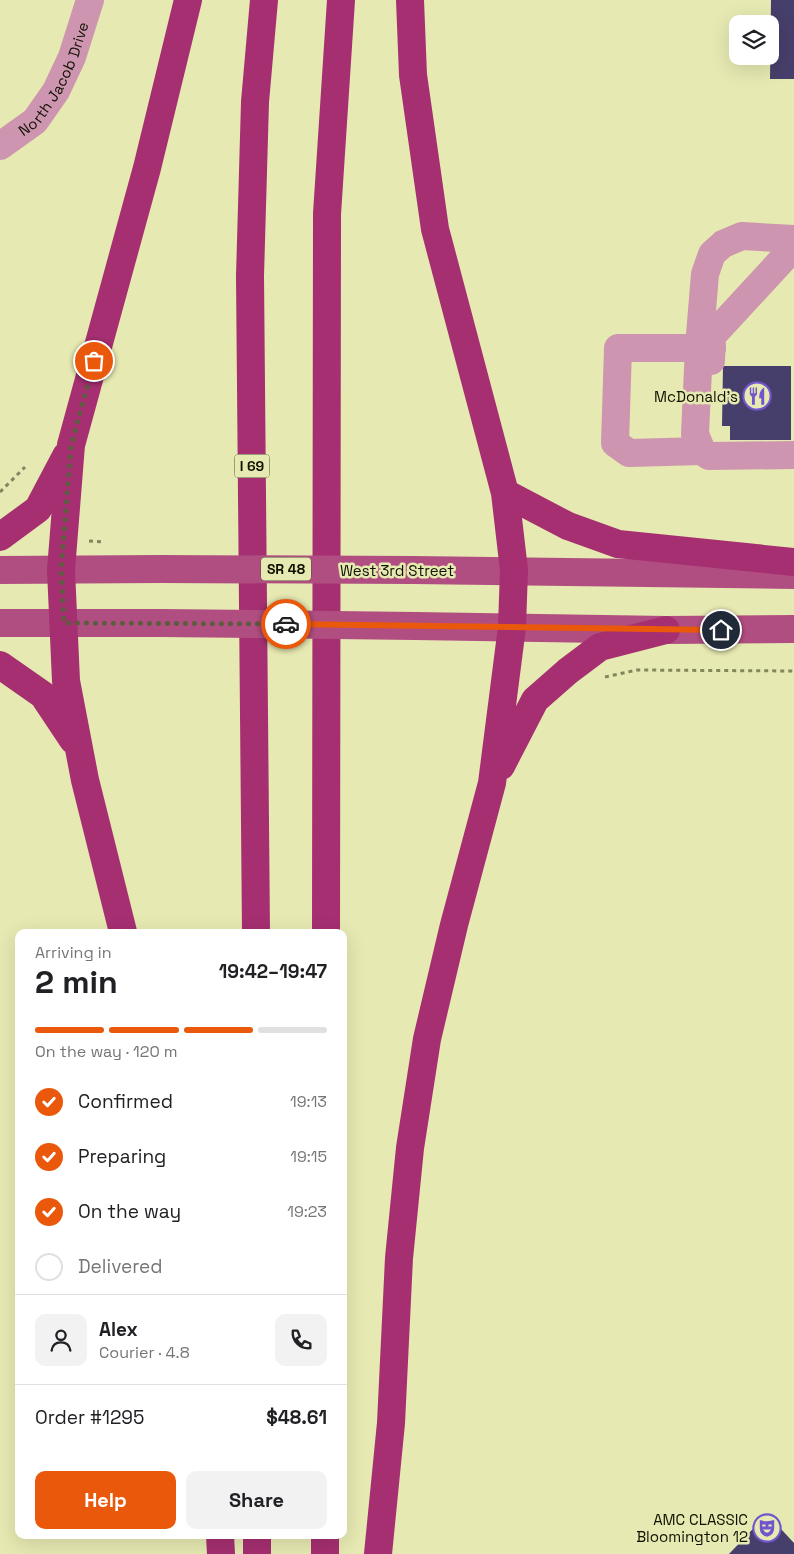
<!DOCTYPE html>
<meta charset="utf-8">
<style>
:root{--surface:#fff;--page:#f2f2f2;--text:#202124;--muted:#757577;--line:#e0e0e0;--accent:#ea580c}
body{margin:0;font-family:"Space Grotesk",sans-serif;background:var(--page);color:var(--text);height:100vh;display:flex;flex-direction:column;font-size:19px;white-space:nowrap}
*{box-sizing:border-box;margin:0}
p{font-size:16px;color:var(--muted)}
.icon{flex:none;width:28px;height:28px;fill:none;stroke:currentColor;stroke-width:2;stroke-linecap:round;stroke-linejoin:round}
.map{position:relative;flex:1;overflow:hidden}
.side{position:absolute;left:15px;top:929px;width:332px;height:610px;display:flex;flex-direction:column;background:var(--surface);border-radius:10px;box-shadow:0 5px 20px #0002}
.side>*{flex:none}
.buttons{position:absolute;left:729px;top:15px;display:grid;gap:10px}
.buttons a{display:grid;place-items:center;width:50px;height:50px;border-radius:10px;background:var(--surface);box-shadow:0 5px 20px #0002;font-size:25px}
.pin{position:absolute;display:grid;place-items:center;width:42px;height:42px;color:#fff;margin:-21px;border:2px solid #fff;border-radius:50%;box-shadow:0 1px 5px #0007}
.courier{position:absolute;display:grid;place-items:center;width:50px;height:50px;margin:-25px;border:4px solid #ea580c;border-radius:50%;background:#fff;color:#222;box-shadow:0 1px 6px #0007}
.overview em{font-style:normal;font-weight:700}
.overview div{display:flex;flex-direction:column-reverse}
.overview{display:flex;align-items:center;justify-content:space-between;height:85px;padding:0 20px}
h1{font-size:32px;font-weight:700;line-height:38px}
.bar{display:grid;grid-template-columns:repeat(4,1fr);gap:8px 5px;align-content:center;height:60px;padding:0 20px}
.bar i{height:6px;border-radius:4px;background:var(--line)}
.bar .selected{background:var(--accent)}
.bar p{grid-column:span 4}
.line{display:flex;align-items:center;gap:12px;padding:0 20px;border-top:1px solid var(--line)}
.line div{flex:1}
.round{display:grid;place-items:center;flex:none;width:52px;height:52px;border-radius:10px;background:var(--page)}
ol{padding:0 20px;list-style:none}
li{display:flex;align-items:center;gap:15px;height:55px}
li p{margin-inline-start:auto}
li .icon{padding:5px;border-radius:50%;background:var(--accent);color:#fff;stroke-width:4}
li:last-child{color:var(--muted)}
li i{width:28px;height:28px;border:2px solid var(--line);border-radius:50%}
.cta{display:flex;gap:10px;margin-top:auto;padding:10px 20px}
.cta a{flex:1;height:58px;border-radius:10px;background:var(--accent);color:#fff;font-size:20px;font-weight:700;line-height:58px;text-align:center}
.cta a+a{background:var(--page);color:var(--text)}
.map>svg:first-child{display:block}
</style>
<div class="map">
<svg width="794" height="1554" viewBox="0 0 794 1554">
<rect width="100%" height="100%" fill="#e6e9b1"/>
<path fill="#473f6b" d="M 771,0 L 794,0 L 794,79 L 770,79 Z
M 723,366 L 791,366 L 791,440 L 730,440 L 730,426 L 722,426 Z
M 767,1514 L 794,1543 L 794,1554 L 729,1554 Z"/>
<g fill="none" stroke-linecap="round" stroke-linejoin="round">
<path stroke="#83855f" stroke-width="3" stroke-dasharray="4 4" stroke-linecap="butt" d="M 0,492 L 25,467
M 89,541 L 103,542
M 605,677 L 637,670 L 794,671"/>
<g stroke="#cd95af" stroke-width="28">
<path id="s1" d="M 0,146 L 35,121 L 56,91 L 72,57 L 90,0"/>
<path d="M 794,239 L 742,236 L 723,244 L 712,254 L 705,274 L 699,347 L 695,434 L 702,451 L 709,456 L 794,455"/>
<path d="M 711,361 L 712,336 L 794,247"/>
<path d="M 702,451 L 629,453 L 615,443 L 618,348 L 712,348"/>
</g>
<path stroke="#b14e81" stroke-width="28" d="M 0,570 L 160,569
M 413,570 L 794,575
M 0,623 L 161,623
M 415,626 L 666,630 L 794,629"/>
<path stroke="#a52f71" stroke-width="28" d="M 505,493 L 568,526 L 618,544 L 794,562
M 0,537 L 38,509 L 66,456
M 0,665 L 43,695 L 73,740
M 501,766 L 535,700 L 568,671 L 600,647 L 666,630
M 123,932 L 85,780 L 66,681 L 61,570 L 71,445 L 147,168 L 188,0
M 256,932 L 250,276 L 255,102 L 264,0
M 326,932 L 327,214 L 341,0
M 220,1535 L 221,1554
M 257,1535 L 257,1554
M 325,1535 L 325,1554
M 378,1554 L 391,1423 L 399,1258 L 410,1148 L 427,1039 L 454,925 L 492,783 L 512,627 L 514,570 L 505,493 L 435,229 L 413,75 L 410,0"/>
<path stroke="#b14e81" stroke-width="28" d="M 160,569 L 413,570
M 161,623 L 415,626"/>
</g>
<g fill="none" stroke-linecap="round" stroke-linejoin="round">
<path stroke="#5c5d3f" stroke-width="5" stroke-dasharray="0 9" d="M 94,361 L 71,446 L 61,570 L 64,623 L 286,624"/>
<path stroke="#ea580c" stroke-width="6" d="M 286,624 L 721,630"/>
</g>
<defs>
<g id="restaurant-ring" transform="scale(1.4375)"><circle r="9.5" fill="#e6e9b1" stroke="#7254cd" stroke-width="1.5"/><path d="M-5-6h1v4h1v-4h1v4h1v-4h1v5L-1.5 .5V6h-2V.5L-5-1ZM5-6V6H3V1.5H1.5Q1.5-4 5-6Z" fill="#7254cd"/></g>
<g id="theatre-ring" transform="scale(1.4375)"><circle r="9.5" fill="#e6e9b1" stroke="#7254cd" stroke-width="1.5"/><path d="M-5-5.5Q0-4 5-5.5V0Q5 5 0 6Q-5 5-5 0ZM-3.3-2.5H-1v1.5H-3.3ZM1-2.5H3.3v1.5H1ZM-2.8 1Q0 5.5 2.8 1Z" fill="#7254cd"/></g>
</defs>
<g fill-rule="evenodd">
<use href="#restaurant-ring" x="757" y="396"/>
<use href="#theatre-ring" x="767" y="1528"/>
</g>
<g text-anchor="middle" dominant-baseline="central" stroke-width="5" stroke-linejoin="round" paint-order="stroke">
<g fill="#e6e9b1" stroke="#515236" stroke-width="1">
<rect x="234.5" y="454.5" width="35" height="23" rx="4"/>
<rect x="261" y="557.5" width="50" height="23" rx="4"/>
</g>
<g font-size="14" font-weight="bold" fill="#111101">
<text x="252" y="466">I 69</text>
<text x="286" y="569">SR 48</text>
</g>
<g font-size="15" fill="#111101" stroke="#e6e9b1">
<text stroke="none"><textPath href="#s1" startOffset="89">North Jacob Drive</textPath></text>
<text x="397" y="570">West 3rd Street</text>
</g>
<g font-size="15" fill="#111101" stroke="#e6e9b1" text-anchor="end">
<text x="738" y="396">McDonald's</text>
<text x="748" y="1519">AMC CLASSIC<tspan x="748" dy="17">Bloomington 12</tspan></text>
</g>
</g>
</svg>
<div class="buttons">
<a><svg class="icon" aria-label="layers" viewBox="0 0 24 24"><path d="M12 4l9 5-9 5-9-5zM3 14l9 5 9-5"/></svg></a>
</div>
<div class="pin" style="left:94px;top:361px;background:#ea580c"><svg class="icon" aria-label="bag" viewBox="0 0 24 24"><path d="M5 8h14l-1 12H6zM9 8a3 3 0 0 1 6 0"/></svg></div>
<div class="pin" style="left:721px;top:630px;background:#1f2937"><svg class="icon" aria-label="home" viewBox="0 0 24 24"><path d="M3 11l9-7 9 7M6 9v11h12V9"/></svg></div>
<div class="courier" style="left:286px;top:624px"><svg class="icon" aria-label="car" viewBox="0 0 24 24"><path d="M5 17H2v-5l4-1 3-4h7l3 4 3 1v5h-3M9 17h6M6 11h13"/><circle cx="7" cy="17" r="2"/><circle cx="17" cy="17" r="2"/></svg></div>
<section class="side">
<div class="overview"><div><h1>2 min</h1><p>Arriving in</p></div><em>19:42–19:47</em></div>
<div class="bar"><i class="selected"></i><i class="selected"></i><i class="selected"></i><i></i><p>On the way · 120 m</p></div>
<ol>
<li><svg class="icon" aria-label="check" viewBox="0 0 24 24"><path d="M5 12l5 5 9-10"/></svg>Confirmed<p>19:13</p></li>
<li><svg class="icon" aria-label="check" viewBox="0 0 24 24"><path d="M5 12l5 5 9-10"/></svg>Preparing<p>19:15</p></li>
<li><svg class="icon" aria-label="check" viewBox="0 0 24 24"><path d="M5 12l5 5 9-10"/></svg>On the way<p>19:23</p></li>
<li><i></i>Delivered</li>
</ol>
<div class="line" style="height:90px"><a class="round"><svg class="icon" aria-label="person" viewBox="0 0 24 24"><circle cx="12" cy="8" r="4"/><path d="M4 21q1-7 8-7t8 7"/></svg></a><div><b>Alex</b><p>Courier · 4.8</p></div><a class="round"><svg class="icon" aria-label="phone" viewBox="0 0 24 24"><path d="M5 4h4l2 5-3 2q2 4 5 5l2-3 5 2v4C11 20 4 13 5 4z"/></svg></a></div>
<div class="line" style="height:65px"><div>Order #1295</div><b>$48.61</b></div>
<div class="cta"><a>Help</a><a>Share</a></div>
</section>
</div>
